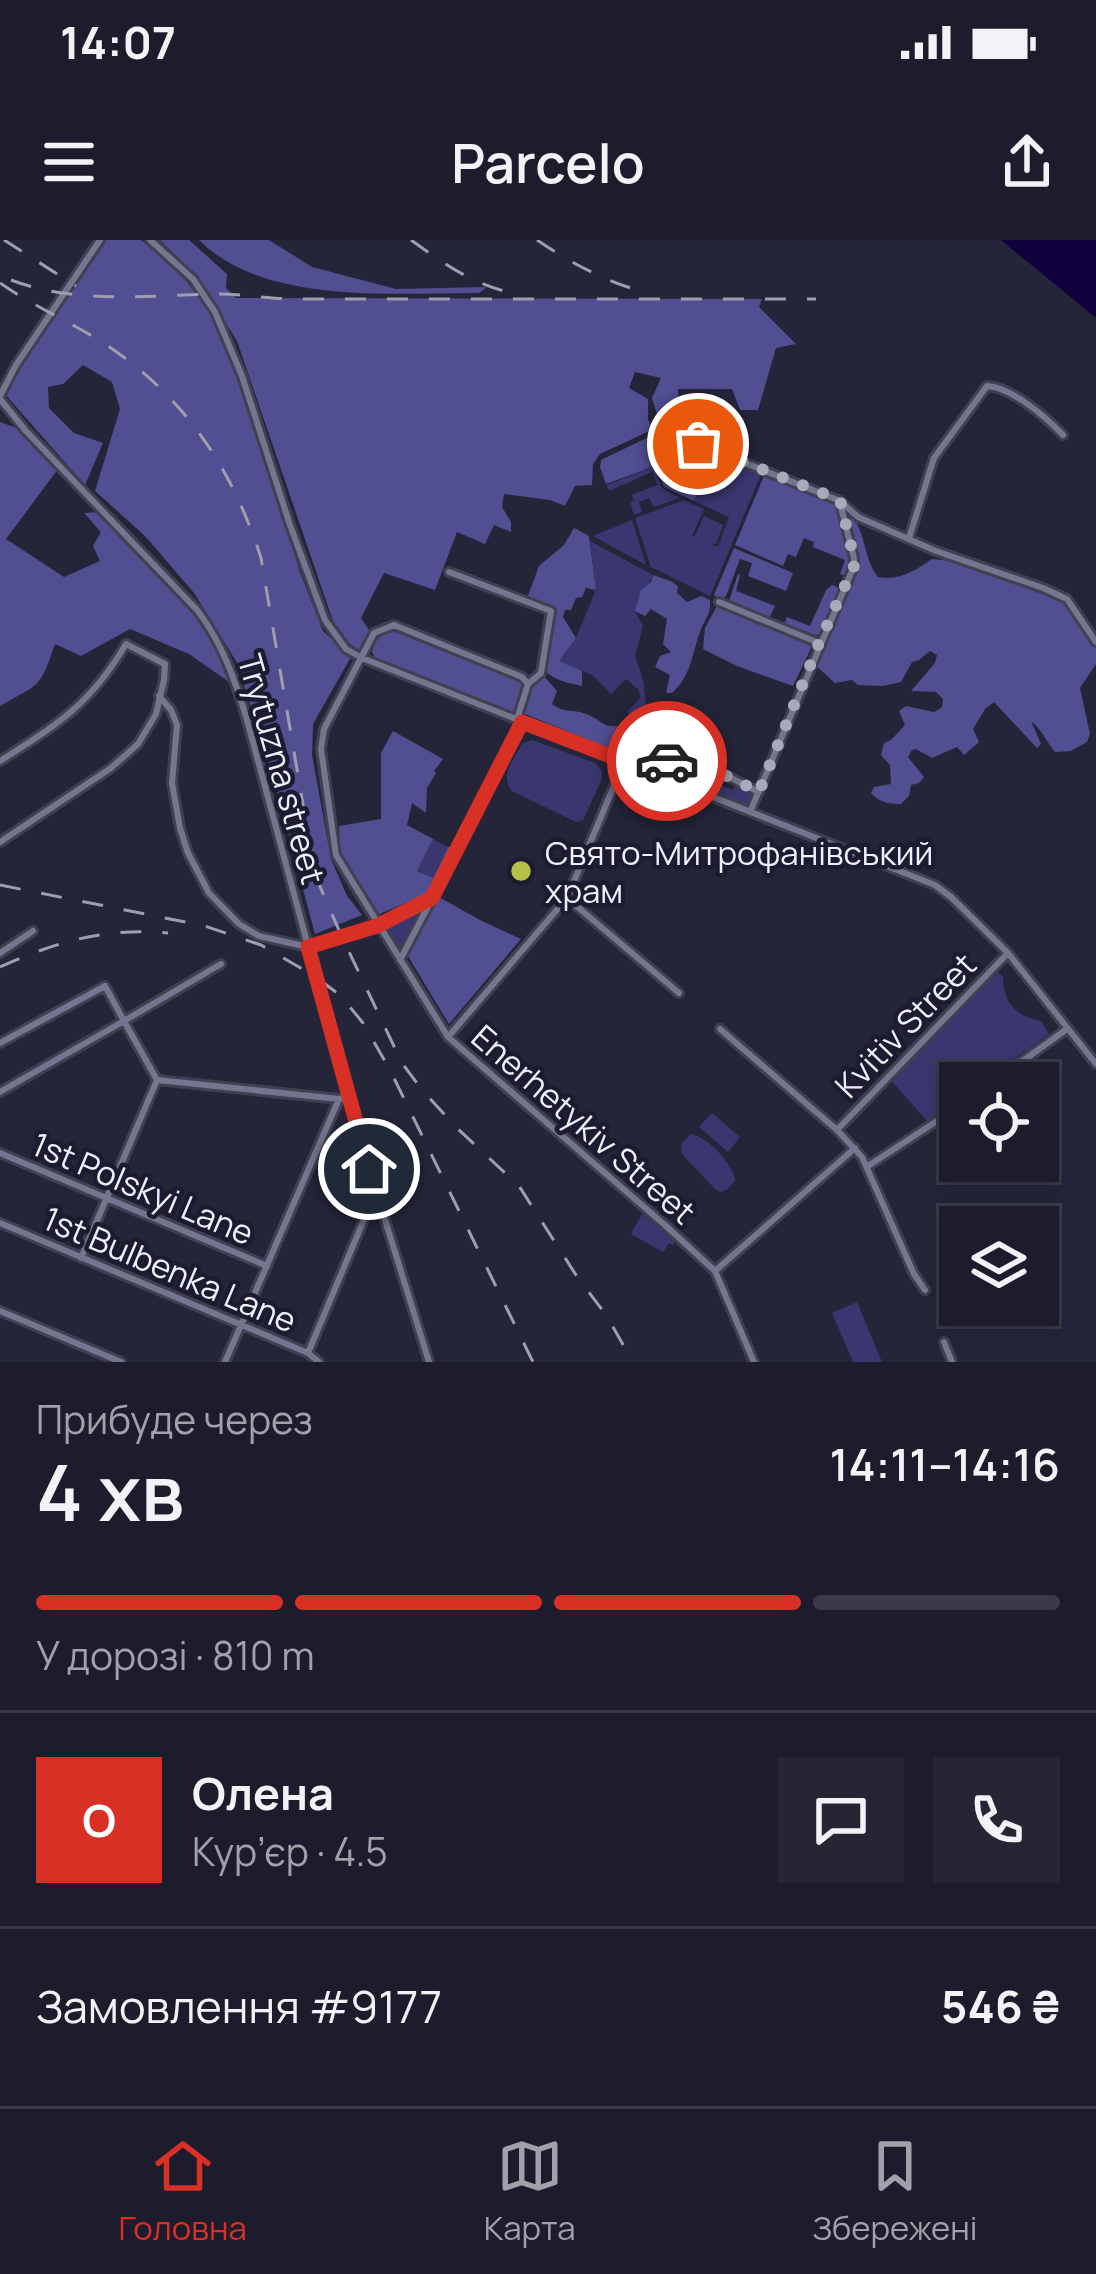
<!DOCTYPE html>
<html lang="uk">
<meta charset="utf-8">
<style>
:root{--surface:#1c1c2c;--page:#252534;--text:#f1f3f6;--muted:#a0a1a9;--line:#3a3a48;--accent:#d93025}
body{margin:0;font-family:Manrope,sans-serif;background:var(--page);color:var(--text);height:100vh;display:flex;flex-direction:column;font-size:45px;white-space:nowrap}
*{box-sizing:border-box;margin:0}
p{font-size:39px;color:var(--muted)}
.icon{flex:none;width:66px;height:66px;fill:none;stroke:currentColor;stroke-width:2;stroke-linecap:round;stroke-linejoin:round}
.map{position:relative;height:1122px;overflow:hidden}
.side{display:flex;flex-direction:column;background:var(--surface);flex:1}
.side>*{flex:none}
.controls{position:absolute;left:939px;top:822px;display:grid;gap:24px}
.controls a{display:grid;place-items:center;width:120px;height:120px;border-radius:0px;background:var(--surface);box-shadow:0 6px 18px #0003,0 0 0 3px var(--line);font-size:60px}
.pin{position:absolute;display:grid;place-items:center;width:102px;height:102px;color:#fff;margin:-51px;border:6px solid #fff;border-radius:50%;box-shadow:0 3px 12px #0007}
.courier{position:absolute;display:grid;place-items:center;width:120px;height:120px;margin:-60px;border:9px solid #d93025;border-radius:50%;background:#fff;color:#222;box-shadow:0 3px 15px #0007}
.summary em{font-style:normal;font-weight:600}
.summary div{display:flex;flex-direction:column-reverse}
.summary{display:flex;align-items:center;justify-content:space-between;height:204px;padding:0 36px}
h1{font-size:78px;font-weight:600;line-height:90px}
.bar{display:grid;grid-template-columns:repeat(4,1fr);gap:18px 12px;align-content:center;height:144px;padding:0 36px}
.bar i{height:15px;border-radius:9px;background:var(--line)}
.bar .current{background:var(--accent)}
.bar p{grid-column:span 4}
.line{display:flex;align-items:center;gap:30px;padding:0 36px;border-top:3px solid var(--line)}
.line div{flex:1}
.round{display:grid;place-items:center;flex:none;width:126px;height:126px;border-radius:0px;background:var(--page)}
.status{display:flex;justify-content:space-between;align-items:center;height:84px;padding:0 60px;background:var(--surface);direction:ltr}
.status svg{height:33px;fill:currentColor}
header{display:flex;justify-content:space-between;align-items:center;height:156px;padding:0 36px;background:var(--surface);font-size:54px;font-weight:600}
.dock{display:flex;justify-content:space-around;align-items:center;height:168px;border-top:3px solid var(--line);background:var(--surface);font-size:33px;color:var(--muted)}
.dock a{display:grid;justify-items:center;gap:6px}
.dock .current{color:var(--accent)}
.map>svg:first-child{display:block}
</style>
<div class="status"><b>14:07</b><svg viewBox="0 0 49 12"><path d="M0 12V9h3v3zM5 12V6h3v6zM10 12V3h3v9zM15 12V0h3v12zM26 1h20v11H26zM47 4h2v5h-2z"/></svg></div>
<header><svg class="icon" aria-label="menu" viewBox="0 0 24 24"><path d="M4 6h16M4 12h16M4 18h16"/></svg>Parcelo<svg class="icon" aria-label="share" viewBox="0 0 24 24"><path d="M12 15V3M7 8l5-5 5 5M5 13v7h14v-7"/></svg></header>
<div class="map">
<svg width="1096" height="1122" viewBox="0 0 1096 1122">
<rect width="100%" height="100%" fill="#25253a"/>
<path fill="#3a3770" d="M 675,198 L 762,232 L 710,356 L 651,327 L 635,278 L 684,260 L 704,269 L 692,296 L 695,296 L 704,276 L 723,285 L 716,304 L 709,303 L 718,307 L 729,277 L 694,261 L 701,247 L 712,243 L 687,209 Z
M 654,227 L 662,248 L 680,258 L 654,267 L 649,258 L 639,262 L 642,272 L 634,275 L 630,262 L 634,261 L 632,255 L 657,245 L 652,232 L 609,251 L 607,245 Z
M 632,280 L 646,325 L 593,296 Z
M 590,301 L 653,335 L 635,371 L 643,386 L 635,416 L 643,440 L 649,490 L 642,508 L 623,499 L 635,478 L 627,472 L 640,458 L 639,450 L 626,439 L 611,454 L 592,435 L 558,421 L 576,398 L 596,350 Z
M 532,500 L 595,523 L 602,531 L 601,541 L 583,580 L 576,582 L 512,551 C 499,534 514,519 523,503 Z
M 645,516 L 649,516 L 733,550 L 736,545 L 750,552 L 753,559 L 749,566 L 744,567 L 643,526 L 642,520 L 649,522 L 643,519 Z
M 433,599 L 448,607 L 432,639 L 417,631 Z
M 417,671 L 420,676 L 402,709 L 396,710 L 385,691 L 388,684 Z
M 997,731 L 1003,737 C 1003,763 1016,776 1041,781 L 1049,794 L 980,843 L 960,843 L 960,857 L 927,881 L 890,839 Z
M 712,873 L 740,897 L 728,912 L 699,887 Z
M 691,894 C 708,897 733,924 735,940 L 728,949 L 721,952 L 715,949 L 682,914 L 681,904 Z
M 642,974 L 675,1001 L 673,1005 L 669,1003 L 663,1012 L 631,994 Z
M 857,1062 L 882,1122 L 853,1122 L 832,1073 Z"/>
<path fill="#514e91" d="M 106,0 L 141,0 L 160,13 L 187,42 L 220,86 L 241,143 L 300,332 L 323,391 L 351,417 L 313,484 L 312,515 L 331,619 L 347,656 L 362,675 L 315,694 L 270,526 L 236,421 L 194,353 L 145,296 L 95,251 L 120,169 L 112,142 L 83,125 L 63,144 L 48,147 L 49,168 L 74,193 L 103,203 L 85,245 L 3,152 Z
M 160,0 L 189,0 L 227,34 L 226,48 L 236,58 L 762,59 L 759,67 L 796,104 L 776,108 L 758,170 L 740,170 L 732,149 L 678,149 L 679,189 L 658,178 L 652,158 L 661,138 L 635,132 L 629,148 L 648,159 L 648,180 L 654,189 L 600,214 L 593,224 L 592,245 L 575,246 L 565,266 L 550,260 L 504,254 L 502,267 L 511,282 L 511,292 L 494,285 L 485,304 L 457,292 L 435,350 L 384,333 L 361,378 L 369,390 L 361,411 L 350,404 L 333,381 L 237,101 L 196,36 Z
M 199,0 L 269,0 L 312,27 L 396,49 L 487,47 L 479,53 C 392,53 264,65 199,0 Z
M 0,182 L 17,188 L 58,229 L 6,299 L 64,337 L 100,321 L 93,306 L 101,292 L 84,273 L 100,272 L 195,374 L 214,400 L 229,442 L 189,414 L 130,389 L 81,416 L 55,404 C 40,448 41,443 0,466 Z
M 657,193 C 671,195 695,211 705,222 C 709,228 710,236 712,243 L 701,247 L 694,261 L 664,247 L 655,226 L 606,244 L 600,227 L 601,220 Z
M 766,231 L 839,264 L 852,322 L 847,336 L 840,334 L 845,320 L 813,307 L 814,302 L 804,298 L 796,317 L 788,314 L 783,326 L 735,305 Z
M 850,274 C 866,290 863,318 878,337 C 900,341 914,331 932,319 L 952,321 L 1041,350 L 1064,362 L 1096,407 L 1096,424 L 1080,448 L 1090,494 L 1087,502 L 1071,511 L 1055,512 C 1046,501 1042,490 1031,481 L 1041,504 L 1037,508 L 994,462 L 985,469 L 973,489 L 979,502 L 964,515 L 957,507 L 932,518 L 916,509 L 912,510 L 908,517 L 924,537 L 919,543 L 911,545 L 909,556 L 901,564 C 890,564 878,562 871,553 L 874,547 L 891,544 L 890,525 L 881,515 L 884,503 L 891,500 L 905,485 L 899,471 L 906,466 L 934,472 L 942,467 L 943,459 L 936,452 L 911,451 L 935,423 L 937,415 L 930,411 L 919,420 L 912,422 L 901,442 L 882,446 L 858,445 L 852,440 L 835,443 L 814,424 L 820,408 L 835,387 L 840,364 L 856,327 L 847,282 Z
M 574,288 L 589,296 L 596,350 L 586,348 L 582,357 L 576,358 L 571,370 L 565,370 L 563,377 L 576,398 L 559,421 L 582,431 L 582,446 C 565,442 555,441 542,428 L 551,372 L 526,361 L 539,326 L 564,305 Z
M 734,308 L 793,333 L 786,351 L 748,336 L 752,323 L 740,319 L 726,356 L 721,360 L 714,355 Z
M 738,334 L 740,335 L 736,351 L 775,366 L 769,379 L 729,361 Z
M 653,335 L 671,341 L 678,346 L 677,353 L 687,362 L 701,356 L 710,360 C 711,374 706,377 701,389 C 692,412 692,435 672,453 L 666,453 L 670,435 L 655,427 L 660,416 L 671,412 L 663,404 L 667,379 L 651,369 L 645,376 L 635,371 L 641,350 L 651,342 Z
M 832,345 L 841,349 L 825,391 C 813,401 797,390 784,385 L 787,377 L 810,386 L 826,350 Z
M 718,364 L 813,404 L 793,446 L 737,426 L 703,409 L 705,388 Z
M 393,391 L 524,443 L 541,433 L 557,451 L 552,464 C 564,473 570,469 583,473 C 603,479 601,490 625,485 L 623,499 L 642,508 L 632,518 L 518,471 L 513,472 L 376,419 L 372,412 C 375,400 380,393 393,391 Z
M 393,491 L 443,519 L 434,531 L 436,533 L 427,548 L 426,573 L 412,563 L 407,585 L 433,599 L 417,631 L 433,638 L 448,607 L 454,607 L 429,653 L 375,676 L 340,614 L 339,586 L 381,579 L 381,513 Z
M 437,656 L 480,680 L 521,699 L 449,784 L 406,713 Z"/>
<path fill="#10003c" d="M 1001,0 L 1096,0 L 1096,78 Z"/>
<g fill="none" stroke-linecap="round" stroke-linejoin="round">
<g stroke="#404051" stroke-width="12">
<path id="minor" d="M 150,0 L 193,39 L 215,72 L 242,136 L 290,285 L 325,380 L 346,409 L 362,418 L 935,645 L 951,657 L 1008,713 L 1096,824
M 0,156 L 16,125 L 100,0
M 0,159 L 26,191 L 198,371 C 223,405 235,440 247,480 L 361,902 L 429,1122
M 665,191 L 840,261 L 858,277 L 936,311 L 1043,348 L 1067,359 L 1096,402
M 909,298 L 934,218 L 987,146 C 1011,147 1046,177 1063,195
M 449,332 L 551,371 L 541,433 L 528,444 L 517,479
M 719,362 L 819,403
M 528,444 L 522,437 L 394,385 L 374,393 L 324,489 L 321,509 L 336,615 L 448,797 L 665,985 L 715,1031 L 754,1122
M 159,456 L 171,470 L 177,485 L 172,543 L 180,588 L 188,613 L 209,653 L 239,684 L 259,696 L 308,707 L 377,686 L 432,658 L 522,481
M 0,521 C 58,484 90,465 126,404 L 165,424 L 164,440 L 156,474 L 138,504 L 111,528 L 0,602
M 636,526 L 643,512 L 711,538 L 721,533 L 759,552
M 750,572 L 854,326 L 854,318 L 840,263
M 567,658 L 679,753
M 0,713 L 33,691
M 400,720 L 432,659
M 720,789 L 837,890 L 862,917 L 914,1034 L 925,1050
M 448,797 L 567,658 L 624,522
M 0,803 L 105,746 L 124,781 L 221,724
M 992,843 L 1067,789
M 0,852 L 124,781 L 157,840 L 339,859 L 348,857
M 837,890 L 1008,713
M 0,913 L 267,1026
M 868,926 L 960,866
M 0,983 L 308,1113 L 319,1122
M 81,1018 L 157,840
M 715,1031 L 855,908
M 0,1071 L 121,1122
M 944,1102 L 952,1122
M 308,1113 L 368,970 L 377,957
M 225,1122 L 339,859"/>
</g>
<use href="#minor" stroke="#74758e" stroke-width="6"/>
<path stroke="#9e9eaf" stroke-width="3" stroke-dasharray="21 21" stroke-linecap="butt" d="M 4,0 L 76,46
M 411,0 C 442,22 470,43 508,52
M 537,0 C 571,23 604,41 644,52
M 11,40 C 77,65 151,55 219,54 C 244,54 270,59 295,59 L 816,59
M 0,43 C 33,66 71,82 105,104 C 185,157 232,228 261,318 L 315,635 L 341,695 L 402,823 L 422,850 L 458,889 L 519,946 L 576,1035 L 606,1075 L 633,1122
M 0,645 L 205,686 L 261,705 L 316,737 L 341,756 L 363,783 L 389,828 L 533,1122
M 0,727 C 55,702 106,687 168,693"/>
</g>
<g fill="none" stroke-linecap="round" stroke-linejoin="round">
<path stroke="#a8a9b9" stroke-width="12" stroke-dasharray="0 21.6" d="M 667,521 L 711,538 L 721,533 L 759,552 L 819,403 L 854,326 L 854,318 L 840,260 L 698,204"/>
<path stroke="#d93025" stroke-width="15" d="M 369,929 L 308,707 L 377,686 L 432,658 L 522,482 L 636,526 L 643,512 L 667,521"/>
</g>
<circle fill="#b7c148" stroke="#1c1b2f" stroke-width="4.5" cx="521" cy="631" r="12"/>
<g text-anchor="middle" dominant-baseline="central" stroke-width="9" stroke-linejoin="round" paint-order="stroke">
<g font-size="33" fill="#eff0fe" stroke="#1c1b2f">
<text transform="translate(282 529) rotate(74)">Trytuzna street</text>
<text transform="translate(905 785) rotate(-46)">Kvitiv Street</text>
<text transform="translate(584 884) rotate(41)">Enerhetykiv Street</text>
<text transform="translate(143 948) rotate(23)">1st Polskyi Lane</text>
<text transform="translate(170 1029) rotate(23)">1st Bulbenka Lane</text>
</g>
<g font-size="33" fill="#eff0fe" stroke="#1c1b2f" text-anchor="start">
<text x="545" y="612">Свято-Митрофанівський<tspan x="545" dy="38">храм</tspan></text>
</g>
</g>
</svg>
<div class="controls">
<a><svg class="icon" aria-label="locate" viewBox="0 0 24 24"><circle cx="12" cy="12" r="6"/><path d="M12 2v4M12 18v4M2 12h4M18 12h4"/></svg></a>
<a><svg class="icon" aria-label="layers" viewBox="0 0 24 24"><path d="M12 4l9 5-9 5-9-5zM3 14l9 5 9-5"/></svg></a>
</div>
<div class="pin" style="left:698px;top:204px;background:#ea580c"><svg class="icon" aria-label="bag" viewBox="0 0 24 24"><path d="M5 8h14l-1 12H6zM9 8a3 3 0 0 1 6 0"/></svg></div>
<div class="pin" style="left:369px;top:929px;background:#1f2937"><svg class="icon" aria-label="home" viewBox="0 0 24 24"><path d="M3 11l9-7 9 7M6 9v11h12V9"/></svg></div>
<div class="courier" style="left:667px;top:521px"><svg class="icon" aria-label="car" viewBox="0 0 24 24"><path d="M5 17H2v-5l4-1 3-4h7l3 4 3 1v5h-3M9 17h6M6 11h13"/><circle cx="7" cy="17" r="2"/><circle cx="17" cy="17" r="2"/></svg></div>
</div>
<section class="side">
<div class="summary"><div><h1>4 хв</h1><p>Прибуде через</p></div><em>14:11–14:16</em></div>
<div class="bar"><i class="current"></i><i class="current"></i><i class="current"></i><i></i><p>У дорозі · 810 m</p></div>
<div class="line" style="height:216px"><b class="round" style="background:var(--accent);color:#fff">О</b><div><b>Олена</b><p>Кур’єр · 4.5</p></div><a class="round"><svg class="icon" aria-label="chat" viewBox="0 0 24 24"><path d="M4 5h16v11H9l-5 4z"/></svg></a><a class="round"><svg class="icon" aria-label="phone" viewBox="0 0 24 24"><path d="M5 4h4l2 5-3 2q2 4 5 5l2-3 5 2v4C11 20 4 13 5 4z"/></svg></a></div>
<div class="line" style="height:156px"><div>Замовлення #9177</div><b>546 ₴</b></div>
</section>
<nav class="dock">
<a class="current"><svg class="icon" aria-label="home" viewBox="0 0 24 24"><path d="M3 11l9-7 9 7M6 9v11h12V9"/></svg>Головна</a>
<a><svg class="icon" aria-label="map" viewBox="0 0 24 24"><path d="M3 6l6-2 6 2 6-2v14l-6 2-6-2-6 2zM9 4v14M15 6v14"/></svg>Карта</a>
<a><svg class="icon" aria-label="saved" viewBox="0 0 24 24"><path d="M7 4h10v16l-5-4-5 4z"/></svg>Збережені</a>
</nav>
